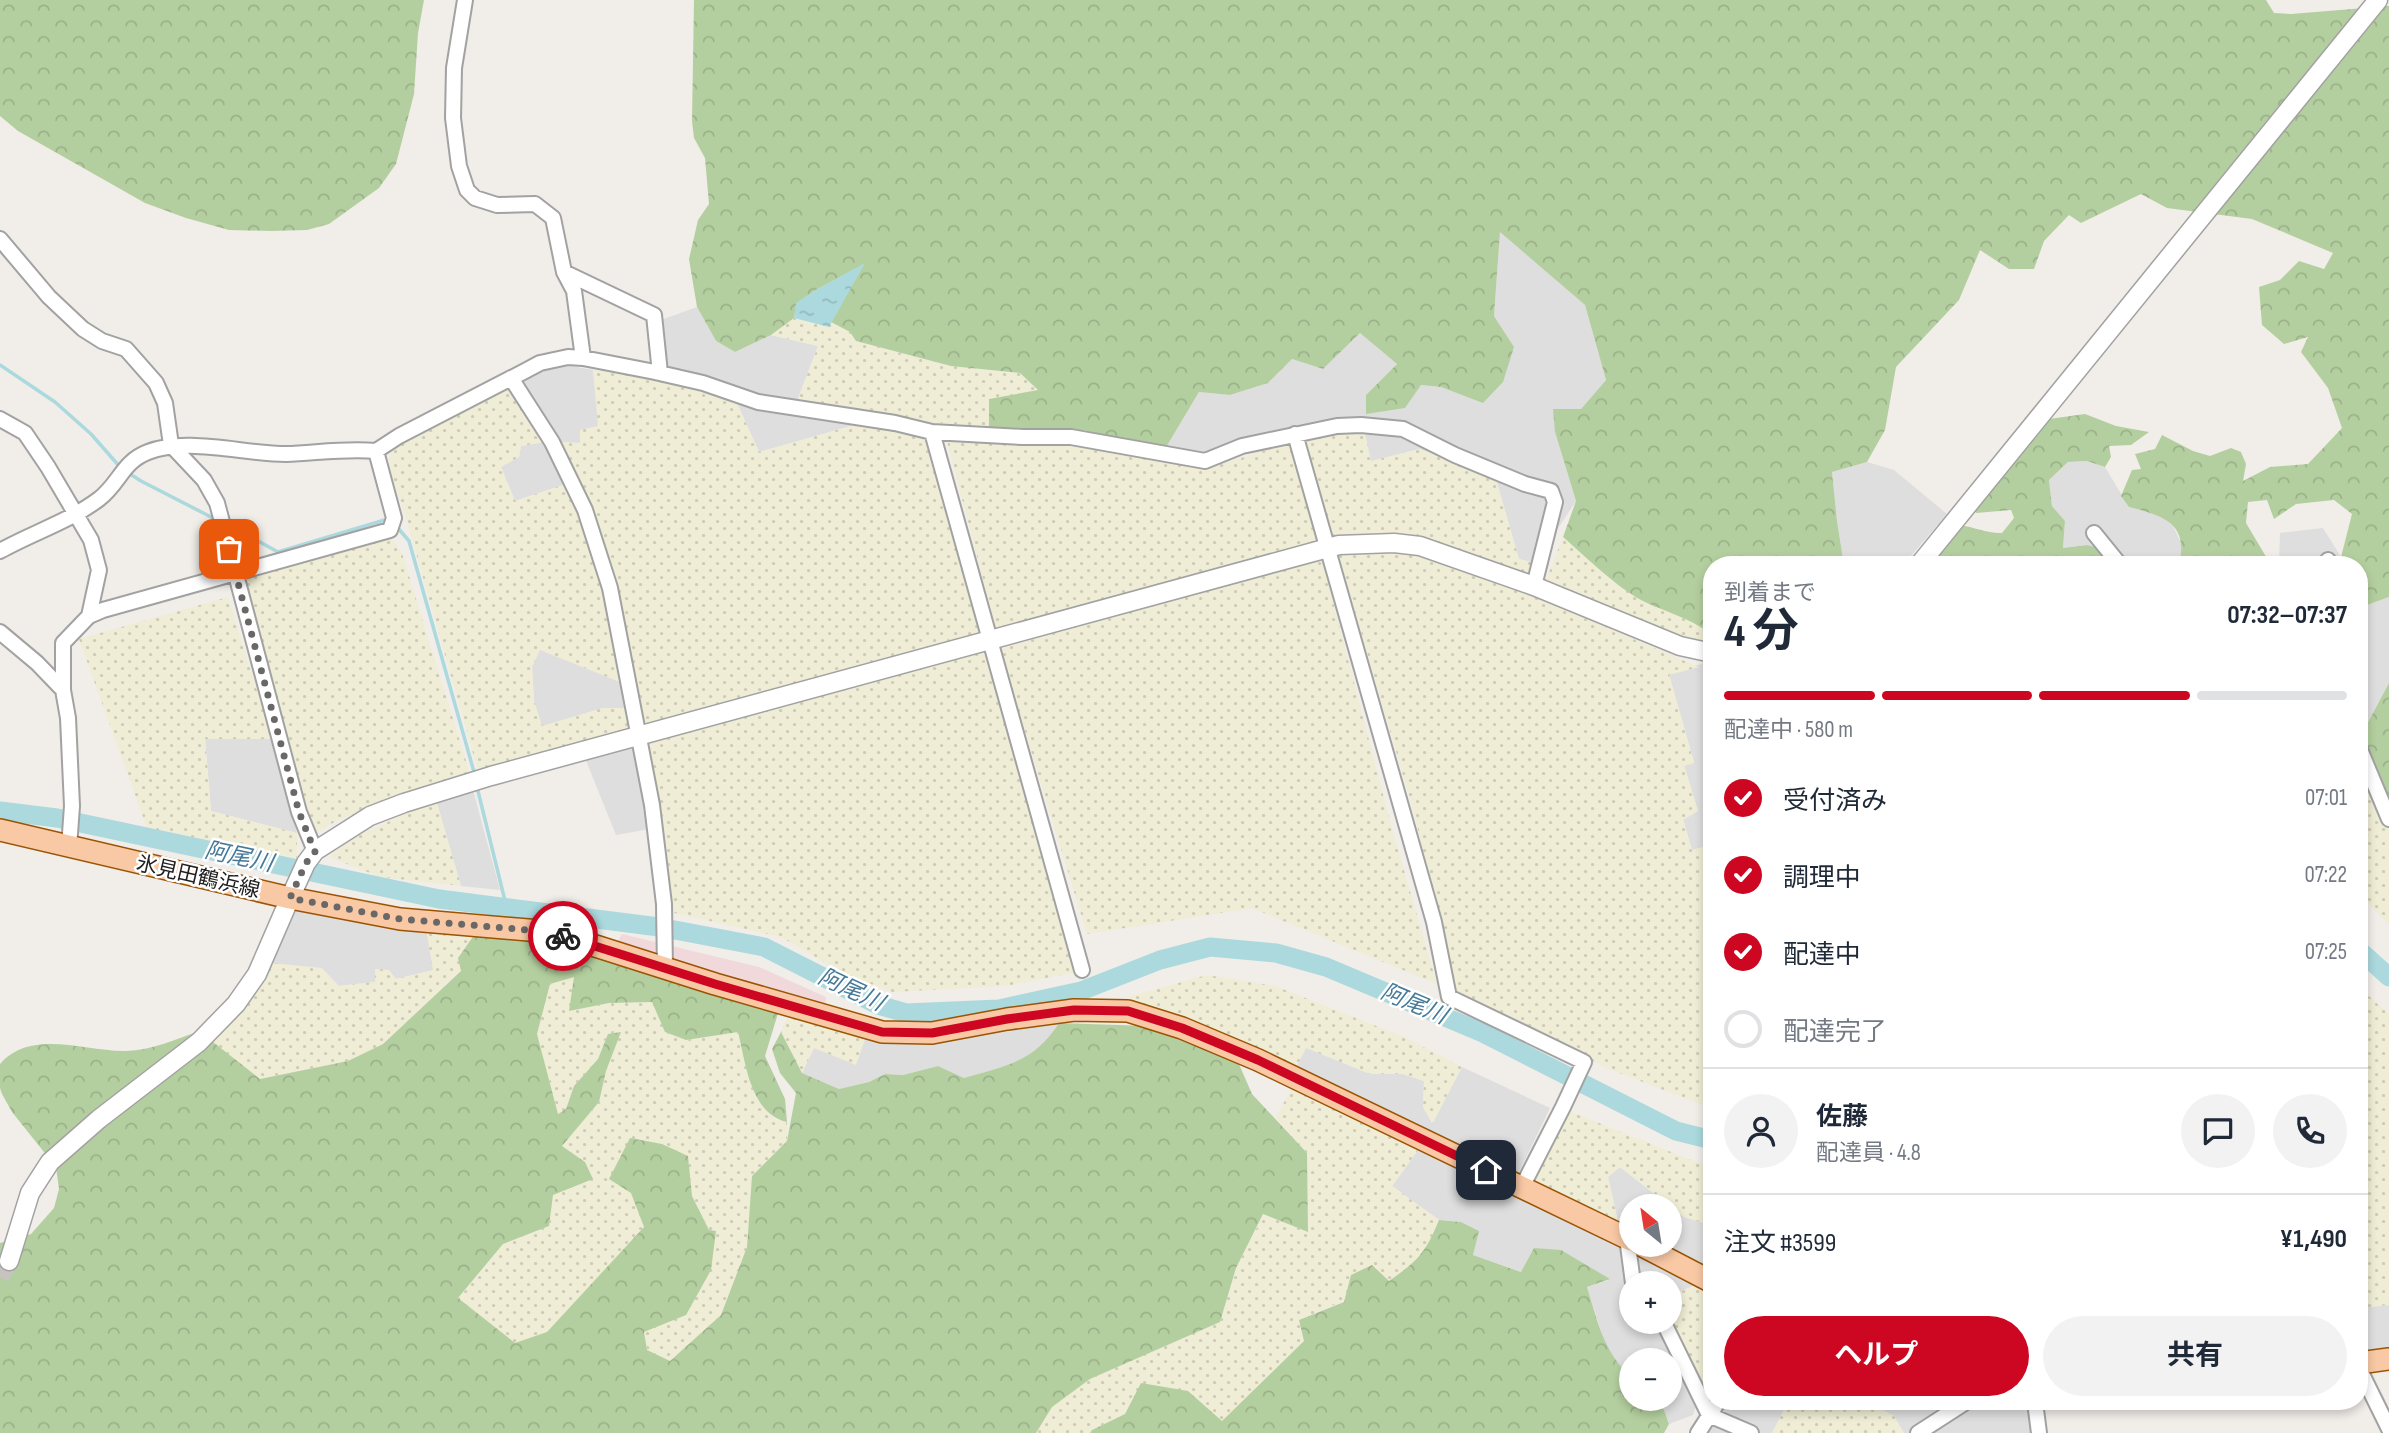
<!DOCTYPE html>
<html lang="ja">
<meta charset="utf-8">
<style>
:root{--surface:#fff;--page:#f2f2f3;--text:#1f2937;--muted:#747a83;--line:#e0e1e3;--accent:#cd0621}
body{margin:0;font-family:"Sofia Sans Condensed","Noto Sans JP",sans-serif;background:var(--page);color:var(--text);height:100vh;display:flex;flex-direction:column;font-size:26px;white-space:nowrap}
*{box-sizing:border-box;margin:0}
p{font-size:23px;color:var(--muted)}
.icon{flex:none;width:38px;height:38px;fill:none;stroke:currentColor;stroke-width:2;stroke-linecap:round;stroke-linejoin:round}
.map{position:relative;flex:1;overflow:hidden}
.side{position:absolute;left:1703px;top:556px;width:665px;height:854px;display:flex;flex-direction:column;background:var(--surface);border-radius:28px;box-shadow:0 4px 10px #0003}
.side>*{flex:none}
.needle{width:46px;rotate:330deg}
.tools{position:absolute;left:1619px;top:1194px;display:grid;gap:14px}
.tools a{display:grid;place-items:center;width:63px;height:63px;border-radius:50%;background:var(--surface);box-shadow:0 4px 10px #0003;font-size:35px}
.pin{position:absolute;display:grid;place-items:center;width:60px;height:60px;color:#fff;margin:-30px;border-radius:14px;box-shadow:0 4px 10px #0006}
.courier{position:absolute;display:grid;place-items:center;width:70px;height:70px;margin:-35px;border:5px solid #cd0621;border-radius:50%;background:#fff;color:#222;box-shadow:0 2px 9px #0007}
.summary em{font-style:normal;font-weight:700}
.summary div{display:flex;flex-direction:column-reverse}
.summary{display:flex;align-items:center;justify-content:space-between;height:119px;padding:0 21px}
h1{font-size:46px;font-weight:700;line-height:52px}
.bar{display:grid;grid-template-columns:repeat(4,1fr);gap:10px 7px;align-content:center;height:84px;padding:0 21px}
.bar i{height:9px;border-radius:5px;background:var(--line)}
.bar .active{background:var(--accent)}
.bar p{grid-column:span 4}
.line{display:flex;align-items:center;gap:18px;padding:0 21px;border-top:2px solid var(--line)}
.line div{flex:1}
.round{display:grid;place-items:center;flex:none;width:74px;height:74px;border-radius:37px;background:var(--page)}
ol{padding:0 21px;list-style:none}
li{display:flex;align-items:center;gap:21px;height:77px}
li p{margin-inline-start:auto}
li .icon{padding:7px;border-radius:50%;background:var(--accent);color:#fff;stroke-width:4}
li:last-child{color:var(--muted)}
li i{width:38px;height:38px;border:4px solid var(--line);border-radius:50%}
.primary-button{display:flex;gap:14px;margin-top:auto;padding:14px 21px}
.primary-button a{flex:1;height:80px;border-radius:42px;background:var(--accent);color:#fff;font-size:28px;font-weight:700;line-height:80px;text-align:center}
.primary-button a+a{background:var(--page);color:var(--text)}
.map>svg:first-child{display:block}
</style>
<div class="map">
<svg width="2389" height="1433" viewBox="0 0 2389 1433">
<defs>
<pattern id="farmland-dots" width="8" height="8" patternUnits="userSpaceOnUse" patternTransform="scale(1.75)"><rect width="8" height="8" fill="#efedd5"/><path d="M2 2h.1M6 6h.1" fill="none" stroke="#cdcbb7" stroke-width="1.8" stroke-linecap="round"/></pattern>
<pattern id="forest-crowns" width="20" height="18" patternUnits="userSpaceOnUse" patternTransform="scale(1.75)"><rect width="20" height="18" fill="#b4cf9f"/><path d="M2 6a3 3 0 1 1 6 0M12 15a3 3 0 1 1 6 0" fill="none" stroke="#9ab189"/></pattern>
<pattern id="water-ripples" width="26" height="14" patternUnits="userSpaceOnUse" patternTransform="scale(1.75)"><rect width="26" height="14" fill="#abd9dd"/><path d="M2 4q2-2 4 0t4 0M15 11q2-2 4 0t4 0" fill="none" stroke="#93babd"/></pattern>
</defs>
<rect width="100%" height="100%" fill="#f1ede8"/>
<path fill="#dfdede" d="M 1500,231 L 1585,305 L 1606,380 L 1581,409 L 1555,432 L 1576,501 L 1535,563 L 1519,559 L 1495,476 L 1419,449 L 1370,462 L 1364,429 L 1206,455 L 1165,449 L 1199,392 L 1230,395 L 1268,383 L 1292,359 L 1323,369 L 1360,333 L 1397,364 L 1366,395 L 1421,385 L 1441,387 L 1483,402 L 1514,348 L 1494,316 Z
M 697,307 L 716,341 L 735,352 L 771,335 L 818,346 L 797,401 L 858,424 L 759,452 L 736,401 L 663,378 L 661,320 Z
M 539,360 L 593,370 L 599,426 L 580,443 L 558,442 L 566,484 L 515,501 L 501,467 L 519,457 L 521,446 L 543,442 L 496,382 Z
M 2087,461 L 2105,467 L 2129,507 L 2156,514 L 2171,522 L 2183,547 L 2179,565 L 2098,565 L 2103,562 L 2087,545 L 2063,548 L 2065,521 L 2052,506 L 2049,480 L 2068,462 Z
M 1867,462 L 1894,470 L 1947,514 L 1903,565 L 1844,565 L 1837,521 L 1832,472 Z
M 2323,528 L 2341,557 L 2339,565 L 2279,565 L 2280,533 Z
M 2389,597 L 2389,683 L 2365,728 L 2359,719 L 2359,608 Z
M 540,649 L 625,684 L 627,708 L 603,708 L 542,727 L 534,701 L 532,667 Z
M 1711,661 L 1711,845 L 1692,850 L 1683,819 L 1698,811 L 1684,765 L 1694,762 L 1669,674 Z
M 205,738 L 272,739 L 297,833 L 211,811 Z
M 635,743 L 649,829 L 616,835 L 585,758 Z
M 473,790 L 500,890 L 461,886 L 436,800 Z
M 302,909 L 426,929 L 434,970 L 396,979 L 376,969 L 375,982 L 338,986 L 271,963 L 290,914 Z
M 1050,1019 L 1059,1023 L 1047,1041 L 1018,1063 L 964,1078 L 938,1066 L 903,1075 L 885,1074 L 869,1082 L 839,1089 L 802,1073 L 814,1048 L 867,1034 Z
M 1306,1047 L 1370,1074 L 1403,1074 L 1424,1081 L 1423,1107 L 1432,1123 L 1462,1067 L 1550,1108 L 1518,1174 L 1295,1070 Z
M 1421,1146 L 1700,1283 L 1670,1296 L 1670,1283 L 1631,1283 L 1631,1321 L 1666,1321 L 1701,1388 L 1693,1415 L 1669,1424 L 1662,1403 L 1656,1398 L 1670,1398 L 1670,1360 L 1631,1360 L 1631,1377 L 1618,1365 L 1606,1347 L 1587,1287 L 1609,1280 L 1522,1272 L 1473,1255 L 1478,1231 L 1461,1222 L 1439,1220 L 1392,1186 Z
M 1620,1167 L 1684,1217 L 1711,1225 L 1711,1271 L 1657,1244 L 1670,1244 L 1670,1206 L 1631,1206 L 1631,1232 L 1619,1226 L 1608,1177 Z
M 2389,1305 L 2389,1354 L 2359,1356 L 2359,1308 Z
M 1728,1402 L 1788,1402 L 1772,1433 L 1706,1433 Z
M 1866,1402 L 2030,1402 L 2036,1433 L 1904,1433 L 1894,1416 Z"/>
<path fill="#f1d9db" d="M 622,934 L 759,967 L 826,997 L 825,1009 L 616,945 Z"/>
<path fill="url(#farmland-dots)" d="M 794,318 L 828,327 L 831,322 L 850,332 L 856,341 L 951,366 L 1020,373 L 1039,391 L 989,399 L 989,427 L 904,420 L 796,404 L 818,346 L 771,335 Z
M 593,370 L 663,378 L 736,401 L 759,452 L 858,424 L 928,435 L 983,633 L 643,726 L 615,573 L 557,442 L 580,443 L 580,430 L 598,426 Z
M 504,388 L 516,397 L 544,442 L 521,446 L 519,457 L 501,467 L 515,501 L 566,484 L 589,536 L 625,684 L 540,650 L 532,667 L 534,701 L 542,726 L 603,708 L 627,708 L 631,729 L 478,771 L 406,518 L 389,467 L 391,448 Z
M 1364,429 L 1371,461 L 1419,449 L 1495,476 L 1519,559 L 1535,563 L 1529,574 L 1438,542 L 1328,538 L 1303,438 Z
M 947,441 L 1073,444 L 1214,466 L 1290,443 L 1319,540 L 996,629 Z
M 1563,537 L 1597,567 L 1642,600 L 1693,620 L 1711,634 L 1711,641 L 1693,642 L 1546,580 Z
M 383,539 L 394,541 L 402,553 L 470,774 L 338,820 L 316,833 L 299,812 L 243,583 L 248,576 Z
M 1338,553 L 1426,555 L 1515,589 L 1699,667 L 1669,675 L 1694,763 L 1684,766 L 1698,811 L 1683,820 L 1692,850 L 1711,845 L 1711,971 L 1704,974 L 1711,992 L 1711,1108 L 1606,1068 L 1456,992 L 1414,813 Z
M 1321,555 L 1392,829 L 1437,984 L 1252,908 L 1087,934 L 1000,649 Z
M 228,597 L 272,739 L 205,739 L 211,811 L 297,833 L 297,858 L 147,828 L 79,639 Z
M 988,648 L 1077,972 L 1006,986 L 892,992 L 843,973 L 781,937 L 670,912 L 647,742 Z
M 2359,765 L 2389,830 L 2389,925 L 2359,894 Z
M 436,800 L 461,886 L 380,877 L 329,857 L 348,840 Z
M 426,929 L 477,931 L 461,970 L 383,1044 L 348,1061 L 259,1079 L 212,1041 L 271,963 L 322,968 L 339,986 L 375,982 L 375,969 L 389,970 L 396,979 L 433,970 Z
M 1207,975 L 1275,986 L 1404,1037 L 1462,1067 L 1433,1123 L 1423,1107 L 1424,1081 L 1403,1074 L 1370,1074 L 1306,1048 L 1295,1070 L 1128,997 Z
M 574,977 L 570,1011 L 609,1003 L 653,1002 L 665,1032 L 686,1040 L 738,1031 L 755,1097 L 774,1119 L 787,1122 L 787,1141 L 752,1176 L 747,1247 L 721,1315 L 670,1361 L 647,1350 L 644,1332 L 716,1231 L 709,1230 L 692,1195 L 688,1156 L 631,1193 L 645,1227 L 547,1333 L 515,1343 L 458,1299 L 503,1244 L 549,1226 L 553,1195 L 585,1162 L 562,1146 L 599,1102 L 606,1071 L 608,1034 L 598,1059 L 574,1086 L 566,1109 L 558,1114 L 537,1034 L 550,984 Z
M 2359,987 L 2389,1014 L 2389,1305 L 2359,1308 Z
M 789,1012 L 867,1034 L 856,1065 L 814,1048 L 802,1073 L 781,1032 Z
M 1292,1087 L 1421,1146 L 1392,1186 L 1439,1220 L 1427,1249 L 1411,1266 L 1389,1281 L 1299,1320 L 1304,1341 L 1222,1422 L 1188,1391 L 1125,1414 L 1092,1430 L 1090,1433 L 1036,1433 L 1052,1406 L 1090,1379 L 1220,1322 L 1236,1268 L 1264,1214 L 1308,1232 L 1307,1153 L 1276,1118 Z
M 1569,1111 L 1711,1168 L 1711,1225 L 1684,1217 L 1620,1167 L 1608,1177 L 1619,1226 L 1534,1179 Z
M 1700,1283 L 1711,1293 L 1711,1382 L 1706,1391 L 1667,1321 L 1670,1321 L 1670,1296 Z
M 1788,1402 L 1826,1402 L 1842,1412 L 1850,1402 L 1866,1402 L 1894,1416 L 1904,1433 L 1772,1433 Z"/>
<path fill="url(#forest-crowns)" d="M 0,0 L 424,0 L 418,33 L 414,94 L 396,164 L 379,188 L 329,224 L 307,230 L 271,231 L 229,230 L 186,218 L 145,203 L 18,131 L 0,116 Z
M 694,0 L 2266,0 L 2274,13 L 2291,14 L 2389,6 L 2389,597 L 2359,608 L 2359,565 L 2339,565 L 2352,514 L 2334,500 L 2296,504 L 2274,519 L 2267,500 L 2248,502 L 2246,523 L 2268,560 L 2263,565 L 2179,565 C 2189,523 2164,516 2129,507 L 2121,496 L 2132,470 L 2141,469 L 2135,454 L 2155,449 L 2162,435 L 2193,451 L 2210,456 L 2231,448 L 2241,452 L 2246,464 L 2243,481 L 2270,467 L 2308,464 L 2342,428 L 2328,388 L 2301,352 L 2308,337 L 2284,344 L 2262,325 L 2259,287 L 2280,280 L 2299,261 L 2324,269 L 2333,253 L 2252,219 L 2167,208 L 2141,194 L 2081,223 L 2069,215 L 2044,241 L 2034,269 L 2009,269 L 1980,250 L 1959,300 L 1896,367 L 1885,430 L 1867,462 L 1832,472 L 1837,521 L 1844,565 L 1712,565 L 1711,634 C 1688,617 1668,613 1643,601 C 1616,587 1586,557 1563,537 L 1576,501 L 1555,432 L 1553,409 L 1581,409 L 1606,380 L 1585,305 L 1500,232 L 1494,316 L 1514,347 L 1503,382 L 1483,403 L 1441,387 L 1421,385 L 1405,408 L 1366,414 L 1366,395 L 1397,364 L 1360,333 L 1323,369 L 1292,359 L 1268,383 L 1230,395 L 1199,392 L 1165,449 L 1083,430 L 989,427 L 989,399 L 1038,390 L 1020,373 L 951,366 L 856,341 L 850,332 L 831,322 L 864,264 L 816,290 L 797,303 L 794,318 L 771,335 L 735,352 L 716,341 L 697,307 L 689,259 L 698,220 L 709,204 L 705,158 L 694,138 L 692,121 Z
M 2085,414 L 2116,426 L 2149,432 L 2131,445 L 2109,446 L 2111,457 L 2105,467 L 2087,461 L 2068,462 L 2049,480 L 2052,506 L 2065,521 L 2063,548 L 2087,545 L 2099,548 L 2103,563 L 2098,565 L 1928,565 L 1960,525 C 1974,527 1989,534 2002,533 L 2014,518 L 2011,510 L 1976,513 L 1973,506 L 2036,425 L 2049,419 Z
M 2389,683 L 2389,802 L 2367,748 L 2365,728 Z
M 477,931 L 540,940 L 779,1010 L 765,1056 L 785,1099 L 787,1122 C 750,1113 746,1064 738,1032 L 686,1040 L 665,1032 L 652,1002 L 609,1003 L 569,1011 L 574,977 L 550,984 L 537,1034 L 558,1114 L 566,1109 L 574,1086 L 598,1059 L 608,1034 L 621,1032 L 606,1071 L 599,1102 L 562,1146 L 585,1162 L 593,1179 L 553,1195 L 549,1226 L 503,1244 L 458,1298 L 515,1343 L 547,1332 L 644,1227 L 631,1193 L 609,1179 L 630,1138 L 662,1144 L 688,1156 L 692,1196 L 709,1230 L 716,1231 L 711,1270 L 686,1315 L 644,1332 L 647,1350 L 670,1361 L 721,1315 L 747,1247 L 752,1176 L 787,1141 L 796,1093 L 780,1073 L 772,1049 L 781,1032 L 802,1073 L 839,1089 L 869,1082 L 885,1074 L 903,1075 L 938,1066 L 964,1078 C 1006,1066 1034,1062 1059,1023 L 1148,1026 L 1235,1055 L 1252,1094 L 1307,1153 L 1308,1232 L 1263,1214 L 1236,1268 L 1220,1322 L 1090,1379 L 1052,1407 L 1036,1433 L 0,1433 L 0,1243 L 31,1234 L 54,1208 L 59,1189 L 56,1167 L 12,1112 L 2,1094 L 0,1088 L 0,1064 C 32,1028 85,1052 126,1051 C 153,1050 174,1040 199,1031 L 260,1079 L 348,1061 L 383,1044 L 461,971 L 458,958 Z
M 1439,1220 L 1461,1222 L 1479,1231 L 1473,1255 L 1521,1272 L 1534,1248 L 1561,1250 L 1610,1279 L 1587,1287 C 1598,1322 1603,1351 1631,1377 L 1631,1398 C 1659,1398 1660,1396 1669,1424 L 1664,1433 L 1090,1433 L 1092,1430 L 1125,1414 L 1141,1383 L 1188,1391 L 1222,1421 L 1304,1341 L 1299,1320 L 1344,1302 L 1351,1275 L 1372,1265 L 1389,1281 C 1418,1261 1426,1252 1439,1220 Z"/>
<path fill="url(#water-ripples)" d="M 865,263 L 829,327 L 794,318 L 796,303 L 816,290 Z"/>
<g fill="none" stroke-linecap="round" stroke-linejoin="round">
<path stroke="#abd9dd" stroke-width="3.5" d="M 0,365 L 55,402 L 91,434 L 120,467
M 127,472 L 141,481 L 213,518
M 231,526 L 278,552 L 388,519
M 398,528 L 409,541 L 474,772
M 478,791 L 507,909"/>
<path stroke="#abd9dd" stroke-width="19" d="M 0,811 L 57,818 L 439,899 L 659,927 L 764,947 L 878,1005 L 906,1013 L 999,1009 L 1081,991 L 1160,960 L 1210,947 L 1276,953 L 1326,967 L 1483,1033 L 1676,1131 L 1712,1140
M 2359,950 L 2389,977"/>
<path stroke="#c7c4c0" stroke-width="18" stroke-dasharray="18 9" stroke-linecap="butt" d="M 0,1277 L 9,1261"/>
<g stroke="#a2a2a2" stroke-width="18">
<path id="minor" d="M 465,0 L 454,68 L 453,118 L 459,166 L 467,190 L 475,198 L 497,205 L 535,204 L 553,218 L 564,272 L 574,291 L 583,358
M 0,239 L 49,297 L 83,329 L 102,341 L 126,349 L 156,383 L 165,403 L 171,445 L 204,480 L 217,503 L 299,812 L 315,851
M 564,272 L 654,315 L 660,373
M 511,378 L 552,442 L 585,510 L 610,588 L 652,805 L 664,904 L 665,968
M 0,419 L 25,433 L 48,467 L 91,540 L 99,570 L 89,616
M 932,432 L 1082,970
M 1295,434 L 1434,922 L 1449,997 L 1584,1062 L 1563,1107 L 1522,1187
M 2094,533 L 2120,565
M 0,551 C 32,533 70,521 99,499 C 120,483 122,462 148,452 C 185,437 245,454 286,454 C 316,453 346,448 376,451 L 399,436 L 525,371 L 540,363 L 568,357 L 583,358 L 655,372 L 703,383 L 758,402 L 895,423 L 932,432 L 1023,437 L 1071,437 L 1205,461 L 1242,446 L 1337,426 L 1361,425 L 1403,429 L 1455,455 L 1525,484 L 1551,491 L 1555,502 L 1534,586
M 2328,560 L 2329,565
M 0,632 L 37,663 L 63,690
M 2359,747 L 2389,819
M 69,847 L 72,806 L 68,718 L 63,690 L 63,643 L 89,616 L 103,610 L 390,530 L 394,518 L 376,451
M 1627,1238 L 1633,1283
M 1663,1321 L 1709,1415 L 1751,1433
M 2359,1368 L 2389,1429
M 2035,1402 L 2039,1433
M 1698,1433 L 1718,1402
M 1918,1433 L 1966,1402"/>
</g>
<g stroke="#a2a2a2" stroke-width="21">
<path id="tertiary" d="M 1919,565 L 2378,0
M 9,1261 L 30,1193 L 50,1162 L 99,1119 L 199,1042 L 236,1004 L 257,974 L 290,898 L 306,863 L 315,851 L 370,816 L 404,803 L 491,776 L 1339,545 L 1394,543 L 1420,546 L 1534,586 L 1680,646 L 1712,653"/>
</g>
<g stroke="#9a5404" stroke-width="24">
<path id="primary" d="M 0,830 L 290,898 L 400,919 L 540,931 L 564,936 L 715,984 L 882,1032 L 932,1033 L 1007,1019 L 1074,1010 L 1128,1011 L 1182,1028 L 1258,1060 L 1631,1240
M 1639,1244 L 1712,1282
M 2359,1363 L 2389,1359"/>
</g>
<use href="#minor" stroke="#fff" stroke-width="14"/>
<use href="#tertiary" stroke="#fff" stroke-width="18"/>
<use href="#primary" stroke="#f9c9a5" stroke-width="21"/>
</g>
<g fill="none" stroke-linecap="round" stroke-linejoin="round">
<path stroke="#6a6867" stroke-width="7" stroke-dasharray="0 12.6" d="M 229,549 L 299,812 L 315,852 L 306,863 L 290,898 L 400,919 L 540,931 L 563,936"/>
<path stroke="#cd0621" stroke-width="9" d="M 563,936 L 715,984 L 882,1032 L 932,1033 L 1007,1019 L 1074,1010 L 1128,1011 L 1182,1028 L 1258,1060 L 1486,1170"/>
</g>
<g text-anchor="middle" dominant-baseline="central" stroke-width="5" stroke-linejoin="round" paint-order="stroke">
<g font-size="21" fill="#212121" stroke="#fff">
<text transform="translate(198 877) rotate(13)">氷見田鶴浜線</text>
</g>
<g font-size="23" font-style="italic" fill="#467a98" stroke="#fff">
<text transform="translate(239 857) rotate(12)">阿尾川</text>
<text transform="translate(851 990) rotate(25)">阿尾川</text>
<text transform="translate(1414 1004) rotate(23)">阿尾川</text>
</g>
</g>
</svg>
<div class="tools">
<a><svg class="needle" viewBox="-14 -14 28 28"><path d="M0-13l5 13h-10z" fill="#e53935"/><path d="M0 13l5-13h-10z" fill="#747a83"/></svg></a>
<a>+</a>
<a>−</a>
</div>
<div class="pin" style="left:229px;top:549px;background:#ea580c"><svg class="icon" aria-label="bag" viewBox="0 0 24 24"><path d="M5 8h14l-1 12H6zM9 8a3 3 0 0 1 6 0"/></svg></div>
<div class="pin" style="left:1486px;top:1170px;background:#1f2937"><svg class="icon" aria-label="home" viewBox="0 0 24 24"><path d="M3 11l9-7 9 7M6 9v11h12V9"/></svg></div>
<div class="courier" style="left:563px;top:936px"><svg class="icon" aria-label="bike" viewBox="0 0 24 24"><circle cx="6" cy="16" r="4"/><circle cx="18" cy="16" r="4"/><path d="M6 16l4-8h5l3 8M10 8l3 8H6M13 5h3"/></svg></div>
<section class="side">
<div class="summary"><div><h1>4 分</h1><p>到着まで</p></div><em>07:32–07:37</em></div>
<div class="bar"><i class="active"></i><i class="active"></i><i class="active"></i><i></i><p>配達中 · 580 m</p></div>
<ol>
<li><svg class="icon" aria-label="check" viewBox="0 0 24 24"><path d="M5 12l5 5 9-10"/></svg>受付済み<p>07:01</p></li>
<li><svg class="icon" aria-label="check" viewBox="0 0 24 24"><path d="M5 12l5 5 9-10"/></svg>調理中<p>07:22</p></li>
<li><svg class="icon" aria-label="check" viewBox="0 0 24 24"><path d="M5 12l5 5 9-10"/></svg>配達中<p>07:25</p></li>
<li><i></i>配達完了</li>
</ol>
<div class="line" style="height:126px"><a class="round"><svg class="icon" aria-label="person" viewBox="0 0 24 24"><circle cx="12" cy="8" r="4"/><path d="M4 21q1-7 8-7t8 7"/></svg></a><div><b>佐藤</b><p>配達員 · 4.8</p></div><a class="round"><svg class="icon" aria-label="chat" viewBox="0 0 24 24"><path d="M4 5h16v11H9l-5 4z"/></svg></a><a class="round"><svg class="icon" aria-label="phone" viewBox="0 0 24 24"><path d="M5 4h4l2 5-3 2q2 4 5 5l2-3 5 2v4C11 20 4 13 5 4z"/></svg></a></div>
<div class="line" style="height:91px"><div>注文 #3599</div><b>¥1,490</b></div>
<div class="primary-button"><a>ヘルプ</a><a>共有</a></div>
</section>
</div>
